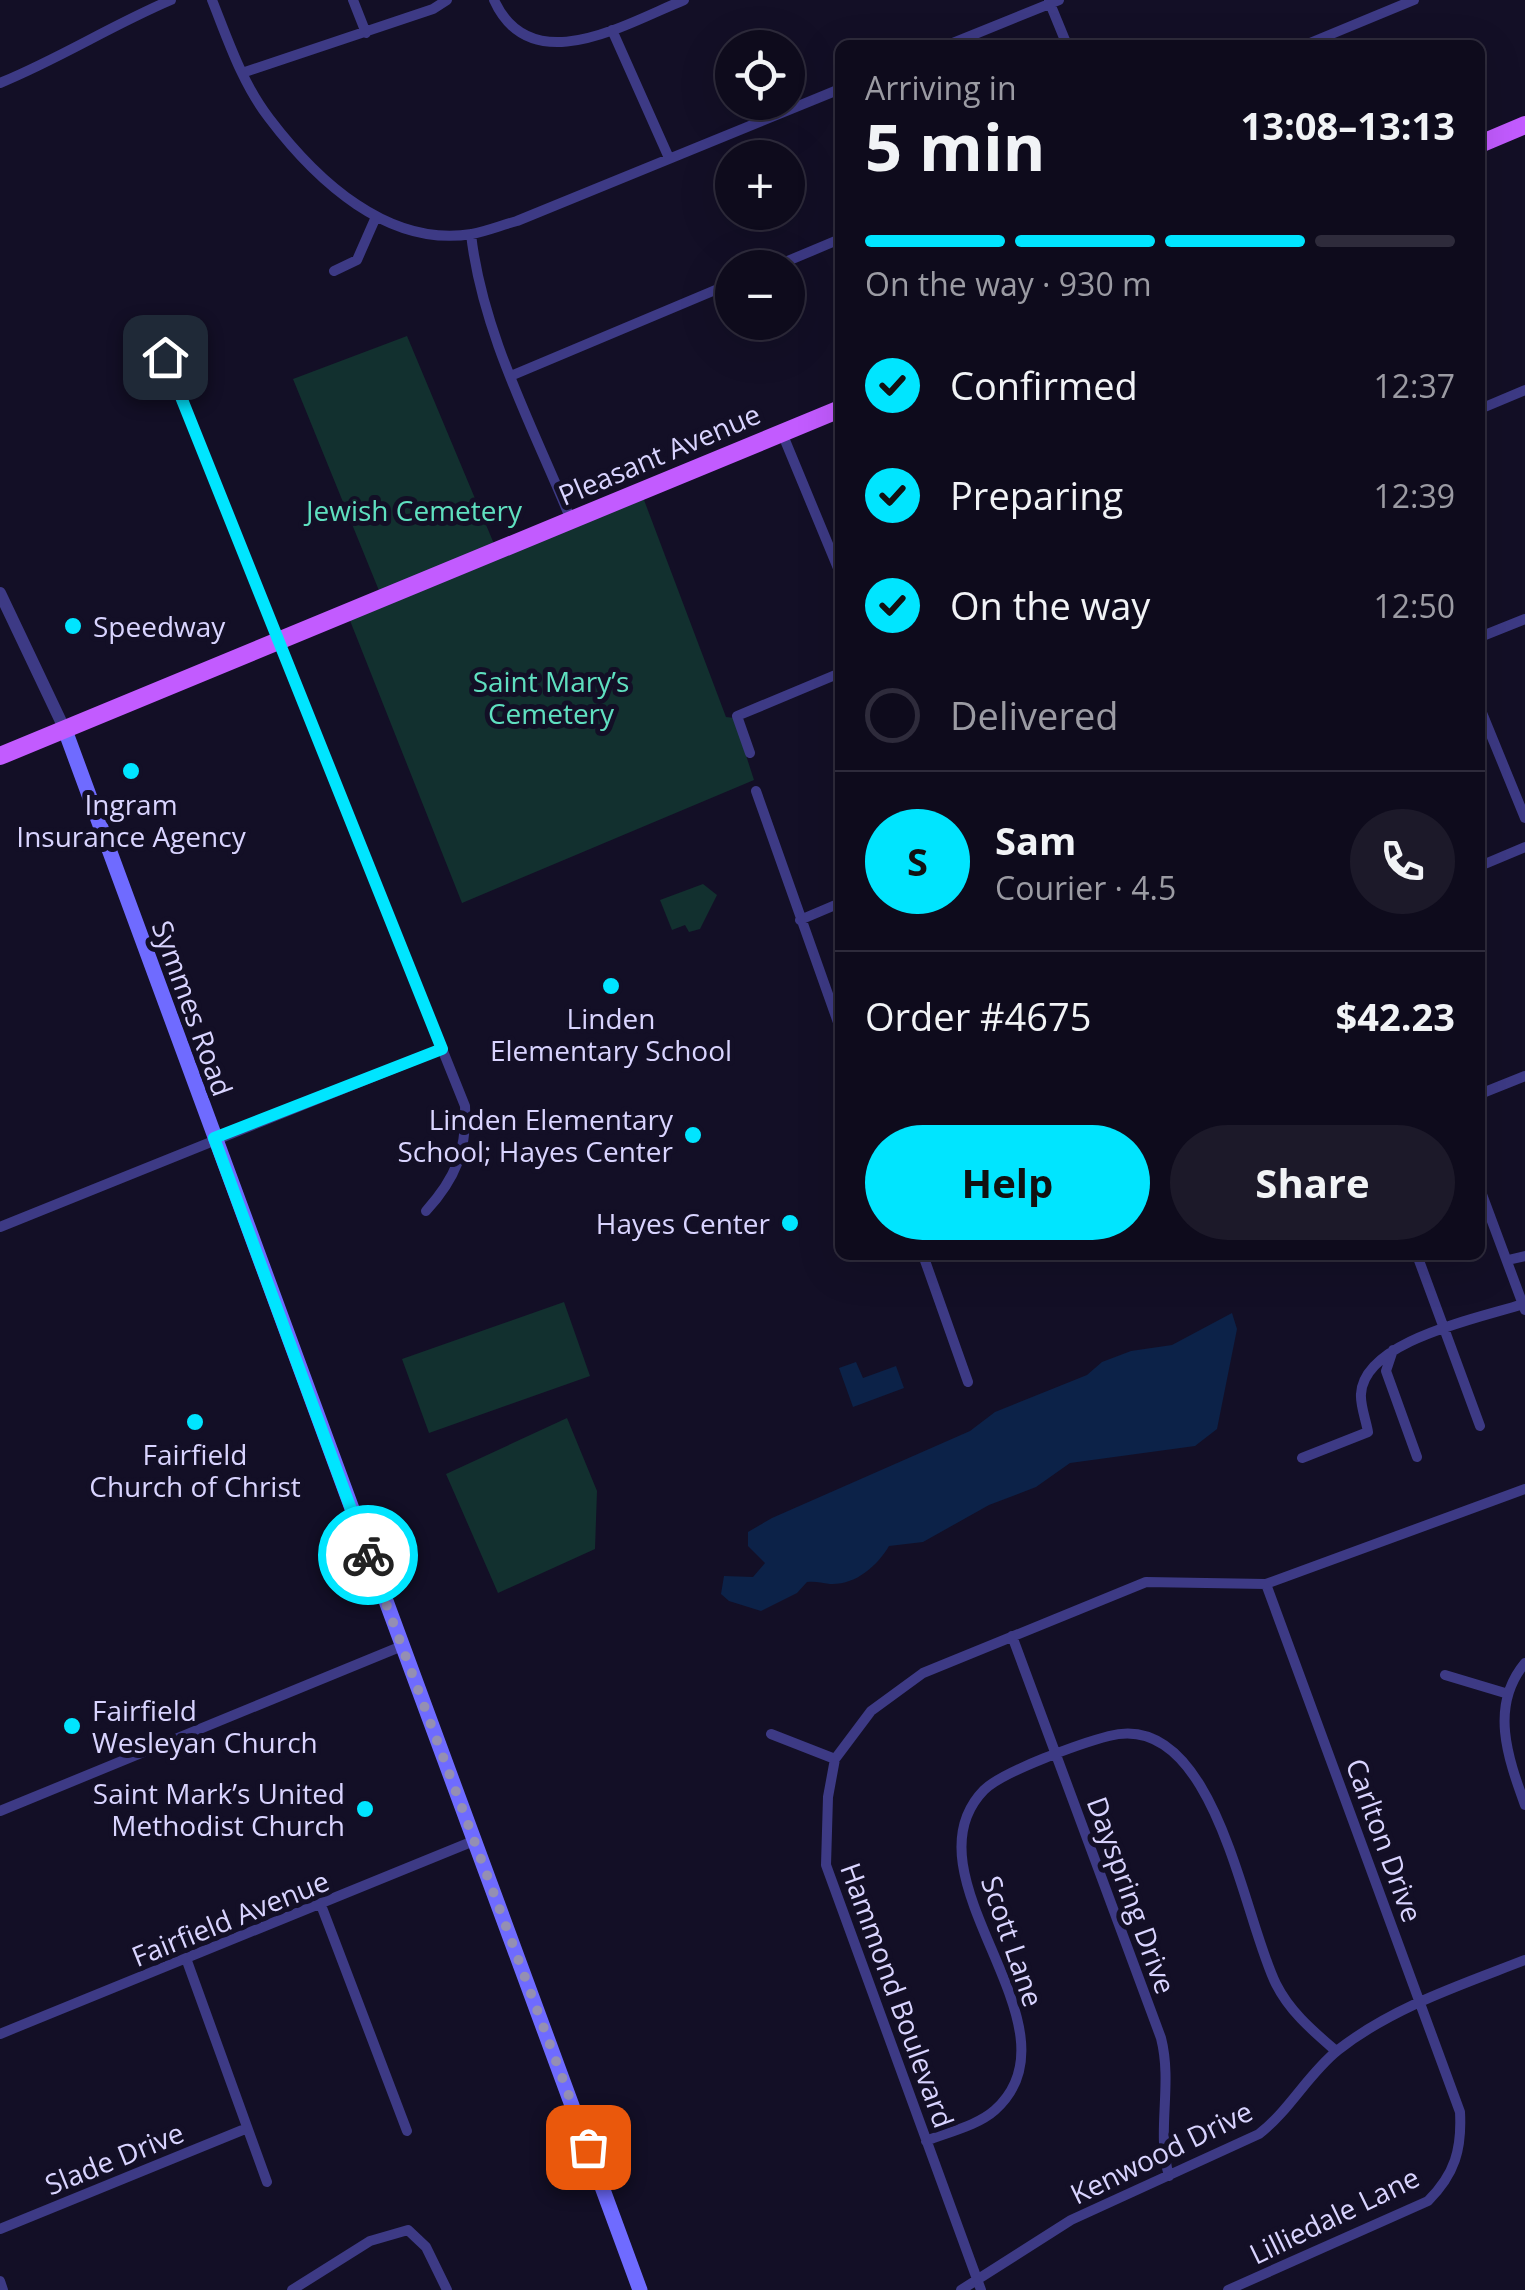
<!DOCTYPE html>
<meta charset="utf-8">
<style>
:root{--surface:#0e0b1c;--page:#1c1929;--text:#f1f3f6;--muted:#9b9ba3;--line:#2e2b3b;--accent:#00e5ff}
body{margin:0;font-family:"Open Sans",sans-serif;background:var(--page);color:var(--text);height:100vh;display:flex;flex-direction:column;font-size:38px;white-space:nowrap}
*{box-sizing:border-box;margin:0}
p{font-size:32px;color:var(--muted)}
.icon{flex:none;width:55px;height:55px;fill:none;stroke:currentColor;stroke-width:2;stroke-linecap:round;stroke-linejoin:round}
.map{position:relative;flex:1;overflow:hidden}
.sheet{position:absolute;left:835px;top:40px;width:650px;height:1220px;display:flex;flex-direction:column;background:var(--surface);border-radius:15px;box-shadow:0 10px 40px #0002,0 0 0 2px var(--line)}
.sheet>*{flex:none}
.controls{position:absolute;left:715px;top:30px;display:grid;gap:20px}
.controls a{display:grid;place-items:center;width:90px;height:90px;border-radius:50%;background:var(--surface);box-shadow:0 10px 40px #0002,0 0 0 2px var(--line);font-size:50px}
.pin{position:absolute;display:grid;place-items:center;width:85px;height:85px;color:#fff;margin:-42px;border-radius:20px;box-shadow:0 5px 15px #0006}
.courier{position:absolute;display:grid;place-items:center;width:100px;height:100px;margin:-50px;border:8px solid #00e5ff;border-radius:50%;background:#fff;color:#222;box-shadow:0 2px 12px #0007}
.summary em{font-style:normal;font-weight:700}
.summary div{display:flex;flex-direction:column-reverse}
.summary{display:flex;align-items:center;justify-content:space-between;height:170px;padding:0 30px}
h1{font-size:65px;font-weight:700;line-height:75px}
.bar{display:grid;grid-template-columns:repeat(4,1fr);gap:15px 10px;align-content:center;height:120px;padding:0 30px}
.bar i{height:12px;border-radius:8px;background:var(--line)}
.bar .active{background:var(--accent)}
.bar p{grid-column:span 4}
.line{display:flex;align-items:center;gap:25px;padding:0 30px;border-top:2px solid var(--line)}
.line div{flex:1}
.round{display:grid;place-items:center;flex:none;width:105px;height:105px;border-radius:52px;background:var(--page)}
ol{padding:0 30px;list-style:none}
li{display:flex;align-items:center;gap:30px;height:110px}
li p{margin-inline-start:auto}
li .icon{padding:10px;border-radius:50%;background:var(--accent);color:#111;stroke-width:4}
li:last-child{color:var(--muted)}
li i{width:55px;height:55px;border:5px solid var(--line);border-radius:50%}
.button{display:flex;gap:20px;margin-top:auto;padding:20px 30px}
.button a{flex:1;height:115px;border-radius:60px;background:var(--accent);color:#111;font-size:40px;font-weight:700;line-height:115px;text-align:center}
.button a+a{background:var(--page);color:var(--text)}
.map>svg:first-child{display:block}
</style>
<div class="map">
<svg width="1525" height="2290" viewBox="0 0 1525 2290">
<rect width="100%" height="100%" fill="#130f26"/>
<path fill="#12302f" d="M 407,336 L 497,551 L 641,492 L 726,717 L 734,718 L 754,780 L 462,903 L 347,613 L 382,598 L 293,379 Z
M 703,884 L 717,895 L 700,929 L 689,932 L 685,925 L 672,930 L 660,900 Z
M 564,1302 L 590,1376 L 429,1433 L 402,1359 Z
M 567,1418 L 597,1491 L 595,1549 L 498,1593 L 446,1474 Z"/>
<path fill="#0c2248" d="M 1232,1313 L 1237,1329 L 1217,1429 L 1195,1446 L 1070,1463 L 1036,1487 L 989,1505 L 923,1542 L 889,1546 C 877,1566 856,1585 830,1584 C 821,1583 816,1581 807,1582 L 797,1593 L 761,1611 L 729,1601 L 721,1594 L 724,1576 L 753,1577 L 765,1563 L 748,1546 L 748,1532 L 772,1518 L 970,1431 L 995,1412 L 1087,1375 L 1102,1362 L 1131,1351 L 1172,1345 Z
M 856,1362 L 863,1378 L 896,1366 L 904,1388 L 853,1407 L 839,1368 Z"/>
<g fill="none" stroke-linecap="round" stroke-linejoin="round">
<path stroke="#3d3a85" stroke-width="10" d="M 212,0 C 228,40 242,83 269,118 C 316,180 388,248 472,234 C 487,231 502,225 517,221 L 840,89
M 353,0 L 366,33
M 494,0 C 531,82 627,23 684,0
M 1049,1 L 1067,45
M 612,30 L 669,158
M 948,45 L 1059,0
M 1305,45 L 1414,0
M 242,73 L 433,9 L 447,0
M 0,83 C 59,59 112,25 171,0
M 471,234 C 482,333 534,429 571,520
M 771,268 L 840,239
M 334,271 L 357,260 L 375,219
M 165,357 L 465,1106 C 467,1150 456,1178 426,1211
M 513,375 L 732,283
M 1480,409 L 1525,390
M 782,433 L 840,573
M 1480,637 L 1525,619
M 1480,708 L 1525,818
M 750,753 L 737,716 L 840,673
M 756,791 L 840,1028
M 1480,866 L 1525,847
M 800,920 L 840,903
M 1480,1094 L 1525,1076
M 1480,1189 L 1525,1310
M 0,1227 L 442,1049
M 923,1255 L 968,1382
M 1417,1255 L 1480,1426
M 1508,1260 L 1525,1256
M 1393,1350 L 1386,1371 L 1417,1457
M 1302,1458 L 1368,1432 C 1366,1420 1360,1405 1361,1394 C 1364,1340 1481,1318 1523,1304
M 1012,1636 L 1161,2038 C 1173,2085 1156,2131 1169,2176
M 1525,1663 C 1489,1706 1508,1758 1525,1805
M 1445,1675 L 1505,1693
M 771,1734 L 835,1759
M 0,1811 L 402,1646
M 321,1905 L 407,2131
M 187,1961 L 267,2182
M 0,2034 L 476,1840
M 926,2141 C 948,2132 977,2126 995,2110 C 1088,2027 899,1877 984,1790 C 1003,1771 1082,1743 1109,1736 C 1215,1708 1243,1918 1276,1984 C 1290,2012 1313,2031 1336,2051
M 0,2229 L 245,2129
M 0,2281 L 3,2290
M 292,2290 L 370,2241 L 408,2230 L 426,2247 L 447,2290
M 961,2290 L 1071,2220 L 1259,2134 C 1290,2110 1308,2074 1338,2050 C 1393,2007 1461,1985 1525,1960
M 981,2290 L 826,1865 L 828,1797 L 835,1759 L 871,1711 L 923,1673 L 1146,1582 L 1266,1584 L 1525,1489
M 1228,2290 L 1428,2201 C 1455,2174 1462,2149 1460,2112 L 1266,1584"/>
<path stroke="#3d3a85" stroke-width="12" d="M 0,593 L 65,730"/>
<path stroke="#6f6bff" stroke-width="15" d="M 65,730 L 640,2290"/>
<path stroke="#c25bff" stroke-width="18" d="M 1480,144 L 1525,125
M 0,756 L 840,409"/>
</g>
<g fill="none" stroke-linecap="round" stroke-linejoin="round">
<path stroke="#948fb3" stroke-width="10" stroke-dasharray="0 18" d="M 368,1555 L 588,2147"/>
<path stroke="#00e5ff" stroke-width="12" d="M 165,357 L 442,1049 L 214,1138 L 368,1555"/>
</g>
<g fill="#00e5ff" stroke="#130f26" stroke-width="4">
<circle cx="73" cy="626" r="10"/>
<circle cx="131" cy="771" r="10"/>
<circle cx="611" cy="986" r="10"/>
<circle cx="693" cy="1135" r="10"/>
<circle cx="790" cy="1223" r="10"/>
<circle cx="195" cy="1422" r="10"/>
<circle cx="72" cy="1726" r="10"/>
<circle cx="365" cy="1809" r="10"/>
</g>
<g text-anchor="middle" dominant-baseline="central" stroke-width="10" stroke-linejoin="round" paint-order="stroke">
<g font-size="28" fill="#d9d4ff" stroke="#130f26">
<text transform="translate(659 454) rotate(-23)">Pleasant Avenue</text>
<text transform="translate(193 1008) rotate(70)">Symmes Road</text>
<text transform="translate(1385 1840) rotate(70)">Carlton Drive</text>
<text transform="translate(1132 1895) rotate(70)">Dayspring Drive</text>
<text transform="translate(230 1918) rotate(-22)">Fairfield Avenue</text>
<text transform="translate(1013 1941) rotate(71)">Scott Lane</text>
<text transform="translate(898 1995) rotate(70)">Hammond Boulevard</text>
<text transform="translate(1161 2152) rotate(-26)">Kenwood Drive</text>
<text transform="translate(114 2158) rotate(-22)">Slade Drive</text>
<text transform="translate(1334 2215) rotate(-26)">Lilliedale Lane</text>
</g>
<g font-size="28" fill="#5fe0c0" stroke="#130f26">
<text x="414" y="510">Jewish Cemetery</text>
<text x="551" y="681">Saint Mary’s<tspan x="551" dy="32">Cemetery</tspan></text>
</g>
<g font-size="28" fill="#d9d4ff" stroke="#130f26">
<text x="93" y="626" text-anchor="start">Speedway</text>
<text x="131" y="804">Ingram<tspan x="131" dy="32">Insurance Agency</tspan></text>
<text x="611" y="1018">Linden<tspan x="611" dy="32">Elementary School</tspan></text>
<text x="673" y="1119" text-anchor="end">Linden Elementary<tspan x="673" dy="32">School; Hayes Center</tspan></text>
<text x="770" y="1223" text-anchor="end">Hayes Center</text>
<text x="195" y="1454">Fairfield<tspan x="195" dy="32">Church of Christ</tspan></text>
<text x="92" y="1710" text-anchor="start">Fairfield<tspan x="92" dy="32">Wesleyan Church</tspan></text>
<text x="345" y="1793" text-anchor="end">Saint Mark’s United<tspan x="345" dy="32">Methodist Church</tspan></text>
</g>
</g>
</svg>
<div class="controls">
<a><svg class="icon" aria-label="locate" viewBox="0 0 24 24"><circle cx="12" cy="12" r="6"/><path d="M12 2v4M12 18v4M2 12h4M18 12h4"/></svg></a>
<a>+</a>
<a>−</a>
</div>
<div class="pin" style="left:588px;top:2147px;background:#ea580c"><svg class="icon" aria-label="bag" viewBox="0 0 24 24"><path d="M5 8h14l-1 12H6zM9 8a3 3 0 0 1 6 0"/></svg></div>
<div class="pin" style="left:165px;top:357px;background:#1f2937"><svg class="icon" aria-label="home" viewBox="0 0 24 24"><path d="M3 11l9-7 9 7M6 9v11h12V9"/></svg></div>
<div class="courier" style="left:368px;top:1555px"><svg class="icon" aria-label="bike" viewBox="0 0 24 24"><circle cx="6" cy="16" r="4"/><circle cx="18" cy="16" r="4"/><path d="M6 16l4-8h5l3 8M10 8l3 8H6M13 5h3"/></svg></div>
<section class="sheet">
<div class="summary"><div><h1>5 min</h1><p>Arriving in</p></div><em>13:08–13:13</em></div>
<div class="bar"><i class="active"></i><i class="active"></i><i class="active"></i><i></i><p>On the way · 930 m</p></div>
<ol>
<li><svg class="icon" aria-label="check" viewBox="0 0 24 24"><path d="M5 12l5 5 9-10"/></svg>Confirmed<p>12:37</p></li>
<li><svg class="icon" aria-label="check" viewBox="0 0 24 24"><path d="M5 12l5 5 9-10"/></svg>Preparing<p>12:39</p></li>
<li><svg class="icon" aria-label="check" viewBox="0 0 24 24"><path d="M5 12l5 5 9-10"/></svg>On the way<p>12:50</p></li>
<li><i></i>Delivered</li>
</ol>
<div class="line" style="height:180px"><b class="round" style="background:var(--accent);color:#111">S</b><div><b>Sam</b><p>Courier · 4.5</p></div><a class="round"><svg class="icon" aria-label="phone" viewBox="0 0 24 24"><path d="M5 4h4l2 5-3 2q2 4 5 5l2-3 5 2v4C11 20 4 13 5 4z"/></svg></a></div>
<div class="line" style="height:130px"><div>Order #4675</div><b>$42.23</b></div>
<div class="button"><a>Help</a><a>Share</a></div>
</section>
</div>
